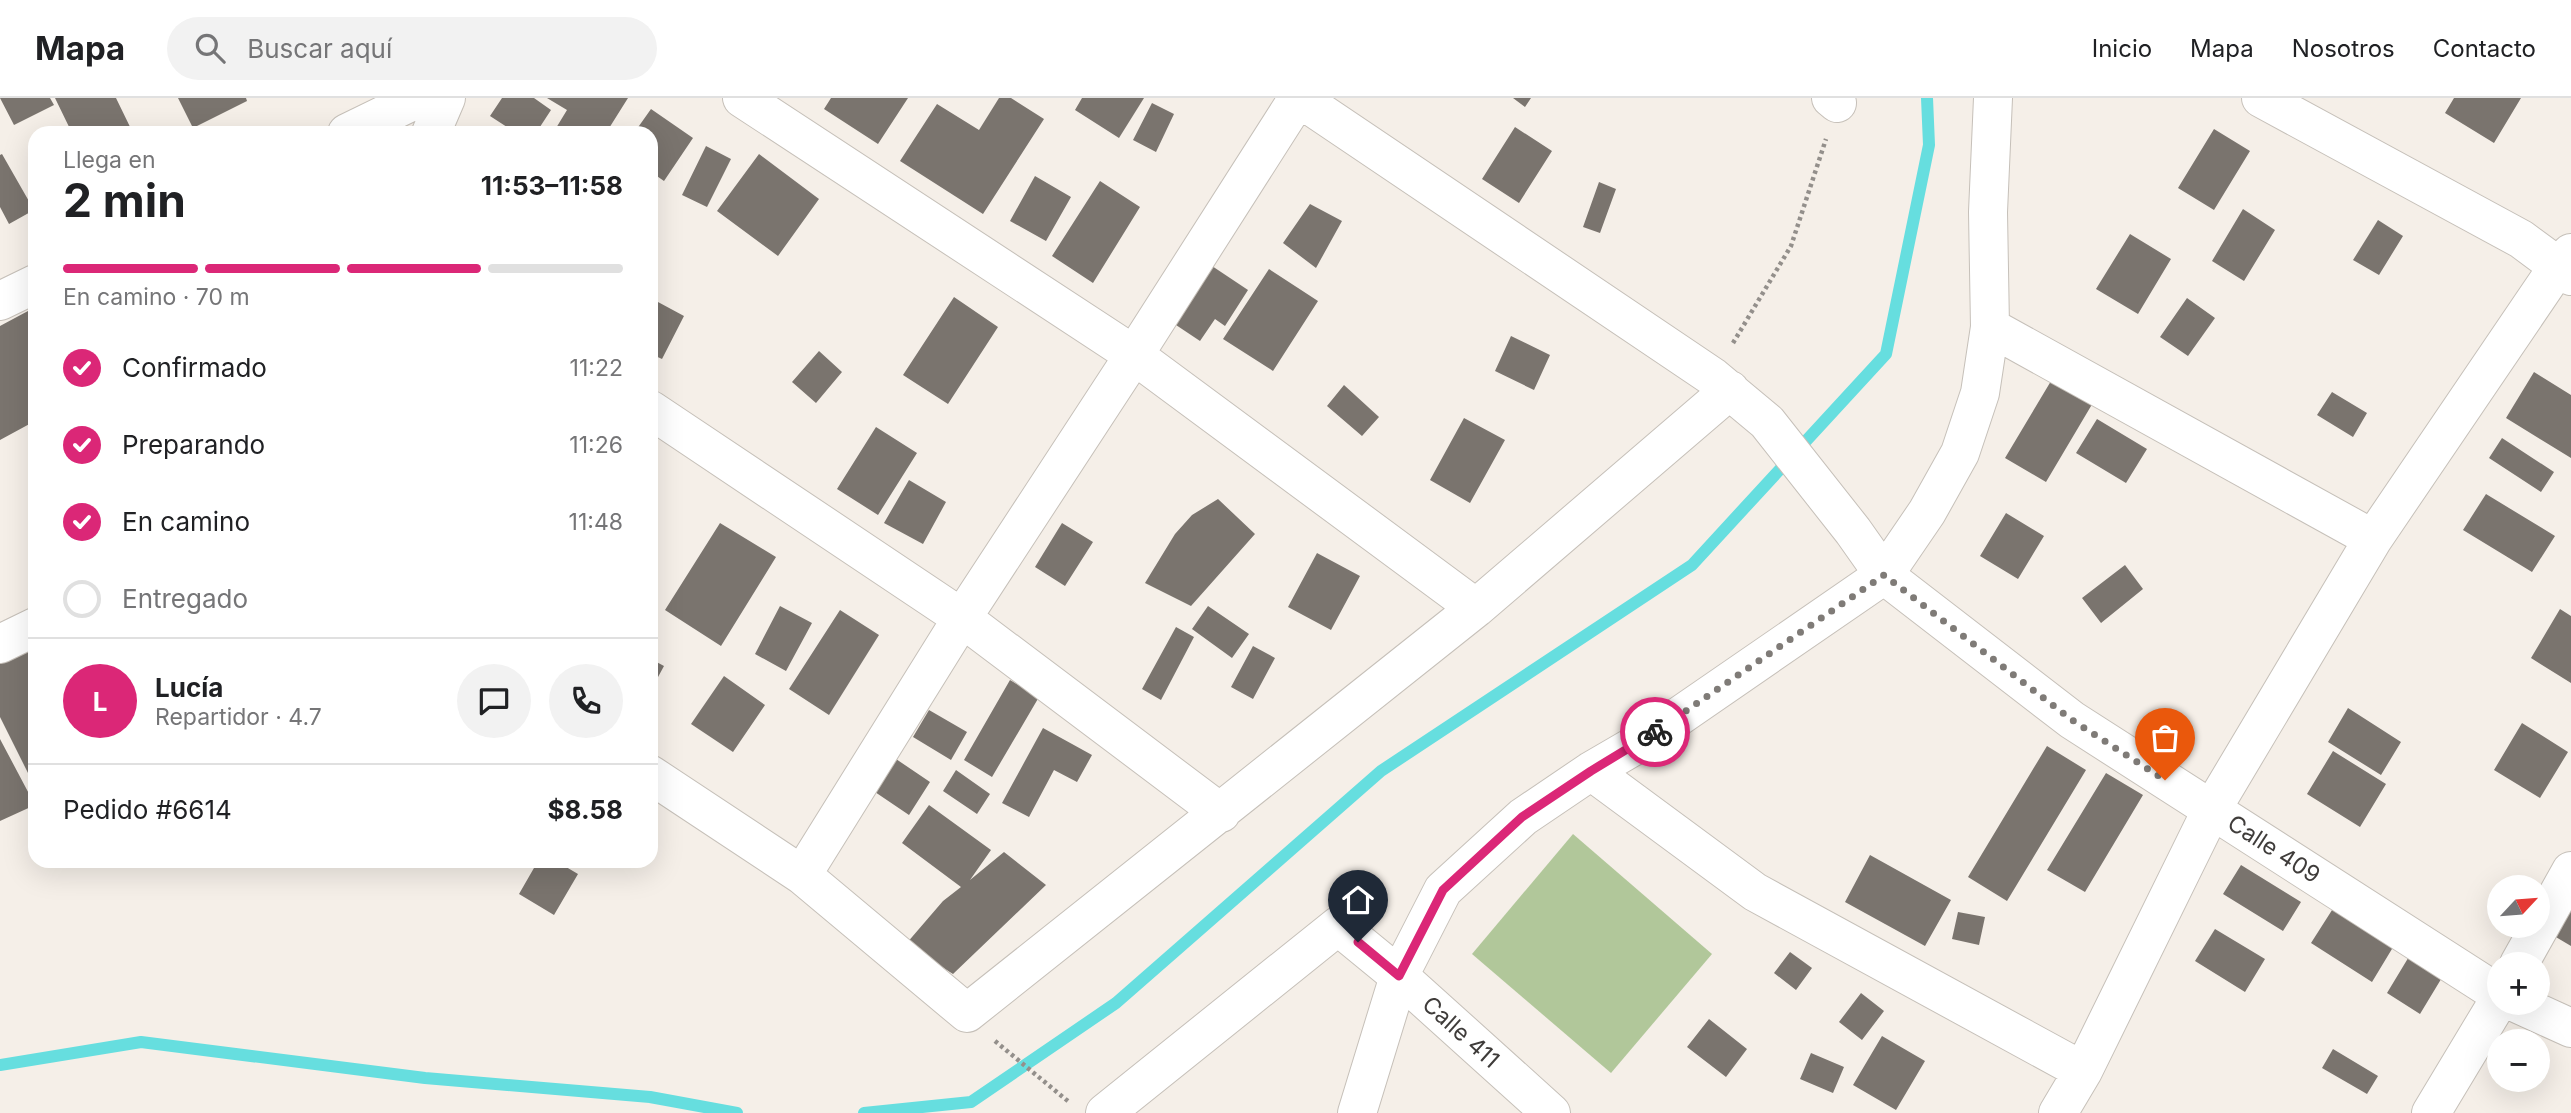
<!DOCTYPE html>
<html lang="es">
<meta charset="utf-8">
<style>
:root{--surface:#fff;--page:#f2f2f2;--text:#202124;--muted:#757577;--line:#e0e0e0;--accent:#db2777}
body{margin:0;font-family:Inter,sans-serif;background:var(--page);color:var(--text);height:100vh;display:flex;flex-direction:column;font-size:26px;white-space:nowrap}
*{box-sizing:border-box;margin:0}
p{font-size:23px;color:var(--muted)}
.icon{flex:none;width:38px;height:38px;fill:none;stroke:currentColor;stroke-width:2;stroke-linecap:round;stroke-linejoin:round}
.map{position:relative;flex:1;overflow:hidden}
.drawer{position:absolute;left:28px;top:28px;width:630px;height:742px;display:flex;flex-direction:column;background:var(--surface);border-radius:21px;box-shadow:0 7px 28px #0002}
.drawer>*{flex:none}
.needle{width:46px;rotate:64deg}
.fabs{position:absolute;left:2487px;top:777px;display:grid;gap:14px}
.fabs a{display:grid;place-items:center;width:63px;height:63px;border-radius:50%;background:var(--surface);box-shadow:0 7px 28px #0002;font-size:35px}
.pin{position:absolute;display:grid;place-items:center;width:60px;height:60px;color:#fff;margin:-72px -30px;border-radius:50% 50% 50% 0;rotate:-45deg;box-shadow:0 0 7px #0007}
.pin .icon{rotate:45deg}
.courier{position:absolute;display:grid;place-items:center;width:70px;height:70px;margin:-35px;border:5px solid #db2777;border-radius:50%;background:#fff;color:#222;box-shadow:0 2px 9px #0007}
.overview em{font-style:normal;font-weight:700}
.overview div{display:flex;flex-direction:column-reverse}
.overview{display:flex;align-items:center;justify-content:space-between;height:119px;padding:0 35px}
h1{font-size:46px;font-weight:700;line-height:52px}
.bar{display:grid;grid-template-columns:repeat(4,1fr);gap:10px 7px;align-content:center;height:84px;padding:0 35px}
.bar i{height:9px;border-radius:5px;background:var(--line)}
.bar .on{background:var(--accent)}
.bar p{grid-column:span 4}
.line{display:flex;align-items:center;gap:18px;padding:0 35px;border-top:2px solid var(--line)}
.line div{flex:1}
.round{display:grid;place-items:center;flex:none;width:74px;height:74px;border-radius:37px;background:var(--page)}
ol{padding:0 35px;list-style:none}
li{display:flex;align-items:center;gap:21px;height:77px}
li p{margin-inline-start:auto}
li .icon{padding:7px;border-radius:50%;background:var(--accent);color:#fff;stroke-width:4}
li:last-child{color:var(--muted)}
li i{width:38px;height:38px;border:4px solid var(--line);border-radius:50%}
header{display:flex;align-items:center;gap:42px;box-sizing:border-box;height:98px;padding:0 35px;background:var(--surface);border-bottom:2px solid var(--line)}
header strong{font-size:33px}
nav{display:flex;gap:38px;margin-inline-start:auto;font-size:24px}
.search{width:490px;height:63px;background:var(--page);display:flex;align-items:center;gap:18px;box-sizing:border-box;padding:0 24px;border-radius:38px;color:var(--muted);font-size:26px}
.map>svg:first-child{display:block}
</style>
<header>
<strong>Mapa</strong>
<div class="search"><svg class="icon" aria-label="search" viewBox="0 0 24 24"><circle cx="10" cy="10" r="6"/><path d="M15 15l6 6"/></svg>Buscar aquí</div>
<nav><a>Inicio</a><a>Mapa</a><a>Nosotros</a><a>Contacto</a></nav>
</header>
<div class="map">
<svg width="2571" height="1015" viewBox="0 0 2571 1015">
<rect width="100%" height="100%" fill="#f5efe8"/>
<path fill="#b1c79a" d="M 1573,736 L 1712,856 L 1611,975 L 1472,856 Z"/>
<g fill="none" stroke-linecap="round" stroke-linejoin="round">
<path stroke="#66dedf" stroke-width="12" d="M 0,967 L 141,944 L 425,980 L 650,999 L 737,1015
M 864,1015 L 971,1004 L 1116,905 L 1381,673 L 1692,467 L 1886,256 L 1929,47 L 1927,0"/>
</g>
<path fill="#7a746e" d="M 0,0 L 50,0 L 54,7 L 14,27 Z
M 55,0 L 116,0 L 133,35 L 72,35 Z
M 178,0 L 246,0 L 247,3 L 193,30 Z
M 502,0 L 534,0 L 551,12 L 536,35 L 516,35 L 490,18 Z
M 547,0 L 628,0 L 606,35 L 553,35 L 567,12 Z
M 831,0 L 908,0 L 878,46 L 824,11 Z
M 999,0 L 1011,0 L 1044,21 L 983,116 L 900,63 L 937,6 L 979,32 Z
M 1082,0 L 1144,0 L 1119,40 L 1075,12 Z
M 1513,0 L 1531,0 L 1525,9 Z
M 2454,0 L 2521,0 L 2494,45 L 2445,15 Z
M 1152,5 L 1174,16 L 1156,54 L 1133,42 Z
M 651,11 L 693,40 L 664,83 L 651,74 L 651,35 L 634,35 Z
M 1515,29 L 1552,53 L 1519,105 L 1482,81 Z
M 2214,31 L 2250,53 L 2214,112 L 2178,90 Z
M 706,48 L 731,61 L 707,109 L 682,97 Z
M 2,56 L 34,112 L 9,126 L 0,109 L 0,57 Z
M 759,56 L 819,101 L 778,158 L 717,113 Z
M 1035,78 L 1071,99 L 1046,143 L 1010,123 Z
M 1100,83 L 1140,109 L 1093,185 L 1052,158 Z
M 1599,84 L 1616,91 L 1600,135 L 1583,129 Z
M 1310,106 L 1342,123 L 1316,170 L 1283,145 Z
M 2243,111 L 2275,132 L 2244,183 L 2212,163 Z
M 2378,122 L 2403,138 L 2379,177 L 2353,162 Z
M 2130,136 L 2171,161 L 2138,216 L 2096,191 Z
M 1206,164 L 1248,192 L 1225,228 L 1215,221 L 1200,243 L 1161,217 Z
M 1269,171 L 1318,203 L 1273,273 L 1223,241 Z
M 954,199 L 998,229 L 948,306 L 903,277 Z
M 2187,200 L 2215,220 L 2188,258 L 2160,239 Z
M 658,204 L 684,218 L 662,261 L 651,256 L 651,218 Z
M 28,213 L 35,227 L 35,323 L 0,342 L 0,228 Z
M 1511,238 L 1550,257 L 1534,292 L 1495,273 Z
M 819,253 L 842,274 L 816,305 L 792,284 Z
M 2534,274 L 2571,297 L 2571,360 L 2506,320 Z
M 2054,278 L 2094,303 L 2046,384 L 2005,360 Z
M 1344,287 L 1379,319 L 1362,338 L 1327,308 Z
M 2332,294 L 2367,315 L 2353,339 L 2317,317 Z
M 1464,320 L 1505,342 L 1470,405 L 1430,382 Z
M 2097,321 L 2147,351 L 2126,385 L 2076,355 Z
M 876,329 L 917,355 L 878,417 L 837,391 Z
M 2502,340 L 2554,374 L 2541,394 L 2489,360 Z
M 909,382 L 946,404 L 923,446 L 884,425 Z
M 2486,396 L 2555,438 L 2532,474 L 2463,432 Z
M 1218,401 L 1255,436 L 1191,508 L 1145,485 L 1175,436 L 1192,417 Z
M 2006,415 L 2044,438 L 2018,481 L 1980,458 Z
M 720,425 L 776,459 L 721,548 L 665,512 Z
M 1062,425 L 1093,444 L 1065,488 L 1035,469 Z
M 1317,455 L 1360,478 L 1331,532 L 1288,509 Z
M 2125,467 L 2143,491 L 2101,525 L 2082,500 Z
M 780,508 L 812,525 L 786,573 L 755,556 Z
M 1208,508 L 1249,536 L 1232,560 L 1192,531 Z
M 2560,511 L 2571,518 L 2571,585 L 2531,560 Z
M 840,512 L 879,537 L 829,617 L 789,591 Z
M 1176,529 L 1194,539 L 1161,602 L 1142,591 Z
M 35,542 L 35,689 L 0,619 L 0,559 Z
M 1253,548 L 1275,560 L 1253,601 L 1231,589 Z
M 651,561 L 664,568 L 651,592 Z
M 724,578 L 765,607 L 733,654 L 691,626 Z
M 1010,582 L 1039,599 L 992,679 L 964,662 Z
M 2348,610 L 2401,644 L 2381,677 L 2328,644 Z
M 929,612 L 967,634 L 951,662 L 913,639 Z
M 2522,625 L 2568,654 L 2540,700 L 2494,672 Z
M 1043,630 L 1092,657 L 1077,684 L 1054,672 L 1029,719 L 1002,705 Z
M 0,641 L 35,707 L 0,723 Z
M 2047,648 L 2086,672 L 2007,803 L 1968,779 Z
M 2333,653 L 2386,686 L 2360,729 L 2307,696 Z
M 896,661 L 930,684 L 909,717 L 875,694 Z
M 956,672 L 990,696 L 977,716 L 943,693 Z
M 2106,675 L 2143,697 L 2085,794 L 2047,772 Z
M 929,707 L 991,752 L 970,782 L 1004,754 L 1046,787 L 953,876 L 906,846 L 943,803 L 961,789 L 902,745 Z
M 1870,757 L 1951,802 L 1925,848 L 1845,804 Z
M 538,763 L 556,763 L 578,776 L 554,817 L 519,796 Z
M 2241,767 L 2301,804 L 2283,833 L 2223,796 Z
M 2571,797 L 2571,848 L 2544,832 Z
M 2341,798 L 2401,836 L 2372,884 L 2311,845 Z
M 1958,814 L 1985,819 L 1979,847 L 1952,841 Z
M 2215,831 L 2265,861 L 2245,894 L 2195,863 Z
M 2416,847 L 2449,868 L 2420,916 L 2387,895 Z
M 1790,854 L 1812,870 L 1796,892 L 1774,875 Z
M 1861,895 L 1884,913 L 1862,942 L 1839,924 Z
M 1709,921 L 1747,951 L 1726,979 L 1687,949 Z
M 1882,938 L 1925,963 L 1896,1012 L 1853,987 Z
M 2333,951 L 2378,978 L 2367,996 L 2322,970 Z
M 1811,955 L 1844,969 L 1833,995 L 1800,981 Z"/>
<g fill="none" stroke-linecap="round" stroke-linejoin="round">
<g stroke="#c6c0b9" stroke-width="40">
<path id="minor" d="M 742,0 L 1134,257 L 1476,510
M 1299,0 L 1713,279 L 1767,324 L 1853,433 L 1884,477 L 2072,622 L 2499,896
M 1831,0 L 1837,5
M 2261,0 L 2521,141 L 2571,178
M 347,35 L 419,0
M 431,35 L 446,0
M 0,203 L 35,186
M 1990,229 L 2373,441
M 651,312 L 962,520 L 1221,715
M 0,546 L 35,529
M 1591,673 L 1755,794 L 2083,973
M 651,677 L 802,777 L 967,915 L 1476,510 L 1730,292
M 802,777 L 962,520 L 1134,257 L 1298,0
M 2519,866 L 2571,773
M 2516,905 L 2571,930
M 1105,1015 L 1338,828 L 1399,878 L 1551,1015
M 1357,1015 L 1399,878 L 1443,792 L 1523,719 L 1591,673 L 1646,641 L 1884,477 L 1927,414 L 1960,355 L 1980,295 L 1990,229 L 1988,114 L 1993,0
M 2058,1015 L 2083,973 L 2212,711 L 2373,441 L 2557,170 L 2571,155
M 2431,1015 L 2499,902"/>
</g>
<path stroke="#938f8b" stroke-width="4.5" stroke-dasharray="3.5 3.5" stroke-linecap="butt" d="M 1733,245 L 1791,148 L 1826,41
M 995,943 L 1069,1004"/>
<use href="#minor" stroke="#fff" stroke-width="38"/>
</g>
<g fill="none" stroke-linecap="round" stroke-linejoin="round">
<path stroke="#7f7b77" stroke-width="7" stroke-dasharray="0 12.6" d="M 1655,634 L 1884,477 L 2072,622 L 2165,682"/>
<path stroke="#db2777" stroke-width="9" d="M 1358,844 L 1399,878 L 1443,792 L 1522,719 L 1591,673 L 1655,634"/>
</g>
<g text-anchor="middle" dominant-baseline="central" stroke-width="7" stroke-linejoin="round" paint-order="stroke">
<g font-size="23" fill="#3f3c3a" stroke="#fff">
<text transform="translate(2274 751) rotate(33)">Calle 409</text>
<text transform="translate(1461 934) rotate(42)">Calle 411</text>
</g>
</g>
</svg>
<div class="fabs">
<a><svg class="needle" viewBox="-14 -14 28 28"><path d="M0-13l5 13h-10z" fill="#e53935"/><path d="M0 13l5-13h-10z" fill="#757577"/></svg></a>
<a>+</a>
<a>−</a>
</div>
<div class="pin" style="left:2165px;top:682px;background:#ea580c"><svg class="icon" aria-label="bag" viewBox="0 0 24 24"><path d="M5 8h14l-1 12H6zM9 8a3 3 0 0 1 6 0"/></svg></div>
<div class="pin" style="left:1358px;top:844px;background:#1f2937"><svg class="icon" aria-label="home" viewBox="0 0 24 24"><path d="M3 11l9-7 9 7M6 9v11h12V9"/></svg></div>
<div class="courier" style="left:1655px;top:634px"><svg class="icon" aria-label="bike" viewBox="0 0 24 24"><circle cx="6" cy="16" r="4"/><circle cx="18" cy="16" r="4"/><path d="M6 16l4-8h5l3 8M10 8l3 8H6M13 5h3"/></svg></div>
<section class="drawer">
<div class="overview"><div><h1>2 min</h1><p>Llega en</p></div><em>11:53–11:58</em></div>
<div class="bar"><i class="on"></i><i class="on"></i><i class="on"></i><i></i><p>En camino · 70 m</p></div>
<ol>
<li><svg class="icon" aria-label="check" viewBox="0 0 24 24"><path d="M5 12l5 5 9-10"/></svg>Confirmado<p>11:22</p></li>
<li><svg class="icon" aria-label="check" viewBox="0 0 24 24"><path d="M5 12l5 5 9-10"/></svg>Preparando<p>11:26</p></li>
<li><svg class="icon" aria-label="check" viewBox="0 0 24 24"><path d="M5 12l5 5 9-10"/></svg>En camino<p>11:48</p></li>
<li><i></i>Entregado</li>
</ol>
<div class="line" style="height:126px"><b class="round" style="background:var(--accent);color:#fff">L</b><div><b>Lucía</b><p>Repartidor · 4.7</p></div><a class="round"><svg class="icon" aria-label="chat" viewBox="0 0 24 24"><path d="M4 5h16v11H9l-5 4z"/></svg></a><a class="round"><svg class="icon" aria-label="phone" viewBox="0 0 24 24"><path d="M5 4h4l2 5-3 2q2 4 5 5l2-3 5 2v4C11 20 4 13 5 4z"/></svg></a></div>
<div class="line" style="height:91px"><div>Pedido #6614</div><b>$8.58</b></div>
</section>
</div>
